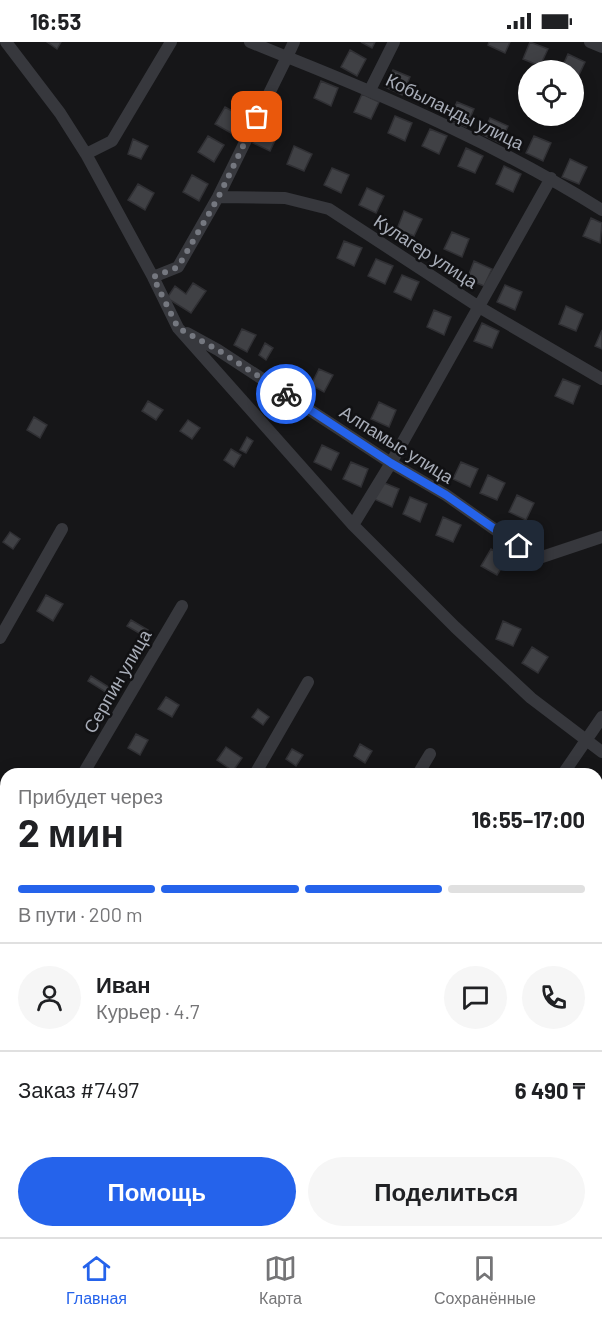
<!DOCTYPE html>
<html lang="ru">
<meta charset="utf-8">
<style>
:root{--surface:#fff;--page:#f6f6f6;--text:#202124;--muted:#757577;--line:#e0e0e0;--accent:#2563eb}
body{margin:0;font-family:Barlow,sans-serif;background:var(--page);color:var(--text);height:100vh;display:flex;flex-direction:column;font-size:22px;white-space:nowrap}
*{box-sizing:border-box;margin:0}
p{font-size:20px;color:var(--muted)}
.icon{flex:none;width:33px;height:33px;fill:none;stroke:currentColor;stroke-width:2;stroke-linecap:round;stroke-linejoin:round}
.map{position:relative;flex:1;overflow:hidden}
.details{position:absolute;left:0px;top:726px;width:603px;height:470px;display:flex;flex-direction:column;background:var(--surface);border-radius:18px 18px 0 0;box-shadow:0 3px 15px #0003}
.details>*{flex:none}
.controls{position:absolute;left:518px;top:18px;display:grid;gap:12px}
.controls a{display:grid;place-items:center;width:66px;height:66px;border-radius:50%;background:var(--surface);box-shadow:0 3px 15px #0003;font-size:30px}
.pin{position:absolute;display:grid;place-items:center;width:51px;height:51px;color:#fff;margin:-26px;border-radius:12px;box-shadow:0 3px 9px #0006}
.courier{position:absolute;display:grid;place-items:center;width:60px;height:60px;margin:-30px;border:4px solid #2563eb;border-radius:50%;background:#fff;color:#222;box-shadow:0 2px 8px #0007}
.headline em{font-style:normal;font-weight:700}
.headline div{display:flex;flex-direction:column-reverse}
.headline{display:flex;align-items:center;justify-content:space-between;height:102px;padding:0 18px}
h1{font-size:39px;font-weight:700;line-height:45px}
.bar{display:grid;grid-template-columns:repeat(4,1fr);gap:9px 6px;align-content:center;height:72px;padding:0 18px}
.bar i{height:8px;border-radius:4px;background:var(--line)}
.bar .active{background:var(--accent)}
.bar p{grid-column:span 4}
.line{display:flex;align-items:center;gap:15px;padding:0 18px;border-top:2px solid var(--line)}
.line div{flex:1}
.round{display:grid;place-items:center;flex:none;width:63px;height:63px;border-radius:32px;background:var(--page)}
.action{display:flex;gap:12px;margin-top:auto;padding:12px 18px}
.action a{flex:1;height:69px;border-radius:36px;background:var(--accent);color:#fff;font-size:24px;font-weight:700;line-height:69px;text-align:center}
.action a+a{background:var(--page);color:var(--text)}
.status{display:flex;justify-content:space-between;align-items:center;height:42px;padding:0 30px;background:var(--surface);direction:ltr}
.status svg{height:16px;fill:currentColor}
.tab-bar{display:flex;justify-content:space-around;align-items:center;height:84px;border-top:2px solid var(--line);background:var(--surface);font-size:16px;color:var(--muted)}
.tab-bar a{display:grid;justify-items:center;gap:3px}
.tab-bar .active{color:var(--accent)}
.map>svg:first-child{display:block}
</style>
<div class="status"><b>16:53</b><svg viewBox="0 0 49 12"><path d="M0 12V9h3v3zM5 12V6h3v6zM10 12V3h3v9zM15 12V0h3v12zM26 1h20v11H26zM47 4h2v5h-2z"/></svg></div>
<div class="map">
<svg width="602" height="1195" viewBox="0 0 602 1195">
<rect width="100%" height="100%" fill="#161618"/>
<path fill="#404145" stroke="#303034" stroke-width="1.5" d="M 47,0 L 61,0 L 57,7 Z
M 361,0 L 375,0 L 372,6 Z
M 489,0 L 510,0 L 505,11 L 488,3 Z
M 530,0 L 548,7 L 540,24 L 523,17 Z
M 350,8 L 366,17 L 357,34 L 341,25 Z
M 568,12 L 585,20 L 577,37 L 573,35 L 573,28 L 561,28 Z
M 393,28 L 410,35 L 402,53 L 385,45 Z
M 321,39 L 338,46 L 331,64 L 314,56 Z
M 362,52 L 379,60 L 371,77 L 354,70 Z
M 457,60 L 474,67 L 466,85 L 449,77 Z
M 225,65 L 241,74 L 231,91 L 215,82 Z
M 395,74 L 412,81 L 405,99 L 388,91 Z
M 490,76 L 508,84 L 500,101 L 483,93 Z
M 261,84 L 278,92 L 270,109 L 253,101 Z
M 430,87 L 447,94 L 439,112 L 422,104 Z
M 208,94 L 224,103 L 214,120 L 198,110 Z
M 534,94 L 551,101 L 543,119 L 526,111 Z
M 133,97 L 148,104 L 141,117 L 128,112 Z
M 294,104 L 312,112 L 304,129 L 287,122 Z
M 466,106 L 483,114 L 475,131 L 458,124 Z
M 570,117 L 587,125 L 579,142 L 562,135 Z
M 504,124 L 521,132 L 513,150 L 496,142 Z
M 332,126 L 349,133 L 341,151 L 324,143 Z
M 192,133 L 208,142 L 199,159 L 183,150 Z
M 138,142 L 154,151 L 145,168 L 128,158 Z
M 367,146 L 384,154 L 376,171 L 359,163 Z
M 404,169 L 422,177 L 414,194 L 397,187 Z
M 591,176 L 602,181 L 600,201 L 583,194 Z
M 452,190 L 469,197 L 462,215 L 444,207 Z
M 344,199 L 362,206 L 354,224 L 337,216 Z
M 376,217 L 393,224 L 385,242 L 368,234 Z
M 474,219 L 492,227 L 484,244 L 467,237 Z
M 402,233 L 419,240 L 411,258 L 394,250 Z
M 193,241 L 206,249 L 191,271 L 167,256 L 175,244 L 186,252 Z
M 505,243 L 522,250 L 515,268 L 497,260 Z
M 566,264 L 583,272 L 576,289 L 559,282 Z
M 434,268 L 451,275 L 444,293 L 427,285 Z
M 482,281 L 499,289 L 492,306 L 474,299 Z
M 242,287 L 256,293 L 247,310 L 234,303 Z
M 602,288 L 602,307 L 595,304 Z
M 265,301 L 273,306 L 266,318 L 259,313 Z
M 319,327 L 333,333 L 324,350 L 311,343 Z
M 563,337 L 580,344 L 573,362 L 555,354 Z
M 148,359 L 163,368 L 156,378 L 142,369 Z
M 379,360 L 396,368 L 389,385 L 371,377 Z
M 34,375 L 47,383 L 40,396 L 27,388 Z
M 188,378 L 200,386 L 192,397 L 180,389 Z
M 247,395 L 253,399 L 246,411 L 240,408 Z
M 322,403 L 339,411 L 331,428 L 314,420 Z
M 231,407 L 241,413 L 234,425 L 224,418 Z
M 351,420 L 368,427 L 361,445 L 343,437 Z
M 461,420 L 478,427 L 470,445 L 453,437 Z
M 488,433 L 505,441 L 497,458 L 480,451 Z
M 382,440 L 399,447 L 392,465 L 374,457 Z
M 517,453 L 534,461 L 526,478 L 509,470 Z
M 410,455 L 427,462 L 420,480 L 403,472 Z
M 443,475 L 461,483 L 453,500 L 436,493 Z
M 10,490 L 20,497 L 13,507 L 3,500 Z
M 491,507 L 507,517 L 497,533 L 481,524 Z
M 46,553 L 63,562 L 53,579 L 37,569 Z
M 131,578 L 148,588 L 144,594 L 127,584 Z
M 503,579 L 521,587 L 513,604 L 496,597 Z
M 532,605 L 548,615 L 538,631 L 522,621 Z
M 91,634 L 118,651 L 115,656 L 88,639 Z
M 166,655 L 179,663 L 172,675 L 158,667 Z
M 258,667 L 269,675 L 263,683 L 252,675 Z
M 136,692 L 148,698 L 140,713 L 128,706 Z
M 360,702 L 372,709 L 365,721 L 354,714 Z
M 226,705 L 242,716 L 233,729 L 217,718 Z
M 292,707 L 303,713 L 296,724 L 286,717 Z
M 261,1190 L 277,1190 L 274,1195 Z
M 359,1190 L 371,1195 L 356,1195 Z"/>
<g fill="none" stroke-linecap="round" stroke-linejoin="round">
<path stroke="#37383d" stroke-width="12" d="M 6,0 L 60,71 L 86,112 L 153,235 L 178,286 L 353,483 L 455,585 L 531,656 L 602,710
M 250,0 L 287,15 L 294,0
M 590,0 L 602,5
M 370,48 L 394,0
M 86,112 L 112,99 L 171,0
M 218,155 L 285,156 L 329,167 L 479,265 L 602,337
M 153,235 L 178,225 L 218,155 L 287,15 C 395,58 503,106 602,168
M 187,291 L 218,308 L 391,421 L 446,453 L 500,491 L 539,516 L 602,495
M 353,483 L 391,421 L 551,136
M 0,596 L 62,487
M 83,732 L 182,564
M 255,732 L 308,640
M 418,732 L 430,712
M 563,732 L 602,675
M 0,818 L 6,822
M 0,876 L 6,866
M 597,960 L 602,976
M 0,1150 L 6,1153
M 597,1172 L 602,1175
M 68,1190 L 77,1195
M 143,1195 L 146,1190
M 304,1195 L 308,1190"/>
</g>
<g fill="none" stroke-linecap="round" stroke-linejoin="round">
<path stroke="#757880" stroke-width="6" stroke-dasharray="0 10.8" d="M 257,75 L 218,156 L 178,225 L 153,235 L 178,286 L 218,308 L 286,352"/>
<path stroke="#2563eb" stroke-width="8" d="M 286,352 L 391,421 L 446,453 L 519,504"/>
</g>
<g text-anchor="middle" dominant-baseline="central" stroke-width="5" stroke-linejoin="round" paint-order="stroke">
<g font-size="18" fill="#a8adb8" stroke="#111113">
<text transform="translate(455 69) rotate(26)">Кобыланды улица</text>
<text transform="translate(426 209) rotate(33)">Кулагер улица</text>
<text transform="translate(397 402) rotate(32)">Алпамыс улица</text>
<text transform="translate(117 639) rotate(-60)">Серпин улица</text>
</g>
</g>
</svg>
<div class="controls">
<a><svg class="icon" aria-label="locate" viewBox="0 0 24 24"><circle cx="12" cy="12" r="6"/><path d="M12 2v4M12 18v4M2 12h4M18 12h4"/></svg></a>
</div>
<div class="pin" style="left:257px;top:75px;background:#ea580c"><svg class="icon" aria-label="bag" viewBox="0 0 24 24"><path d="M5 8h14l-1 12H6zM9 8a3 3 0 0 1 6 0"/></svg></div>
<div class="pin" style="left:519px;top:504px;background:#1f2937"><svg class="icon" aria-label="home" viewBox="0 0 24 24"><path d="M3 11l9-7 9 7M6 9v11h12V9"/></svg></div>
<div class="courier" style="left:286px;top:352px"><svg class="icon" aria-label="bike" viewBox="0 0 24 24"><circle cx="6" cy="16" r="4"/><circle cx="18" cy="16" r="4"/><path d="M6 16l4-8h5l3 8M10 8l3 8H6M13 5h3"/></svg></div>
<section class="details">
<div class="headline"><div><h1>2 мин</h1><p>Прибудет через</p></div><em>16:55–17:00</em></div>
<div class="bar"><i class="active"></i><i class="active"></i><i class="active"></i><i></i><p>В пути · 200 m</p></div>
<div class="line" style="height:108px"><a class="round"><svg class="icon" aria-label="person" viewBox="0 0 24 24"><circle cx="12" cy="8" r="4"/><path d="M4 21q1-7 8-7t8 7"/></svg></a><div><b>Иван</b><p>Курьер · 4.7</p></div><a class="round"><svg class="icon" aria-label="chat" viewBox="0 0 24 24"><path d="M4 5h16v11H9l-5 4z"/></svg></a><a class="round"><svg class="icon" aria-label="phone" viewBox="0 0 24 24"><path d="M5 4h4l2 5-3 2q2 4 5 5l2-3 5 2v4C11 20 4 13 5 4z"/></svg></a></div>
<div class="line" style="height:78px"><div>Заказ #7497</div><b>6 490 ₸</b></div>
<div class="action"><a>Помощь</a><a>Поделиться</a></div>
</section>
</div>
<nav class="tab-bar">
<a class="active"><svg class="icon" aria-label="home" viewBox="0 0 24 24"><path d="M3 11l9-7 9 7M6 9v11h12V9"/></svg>Главная</a>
<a><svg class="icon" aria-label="map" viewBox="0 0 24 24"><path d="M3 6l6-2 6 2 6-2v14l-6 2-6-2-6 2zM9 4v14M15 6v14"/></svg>Карта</a>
<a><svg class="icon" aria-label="saved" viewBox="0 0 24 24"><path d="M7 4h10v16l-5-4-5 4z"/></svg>Сохранённые</a>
</nav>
